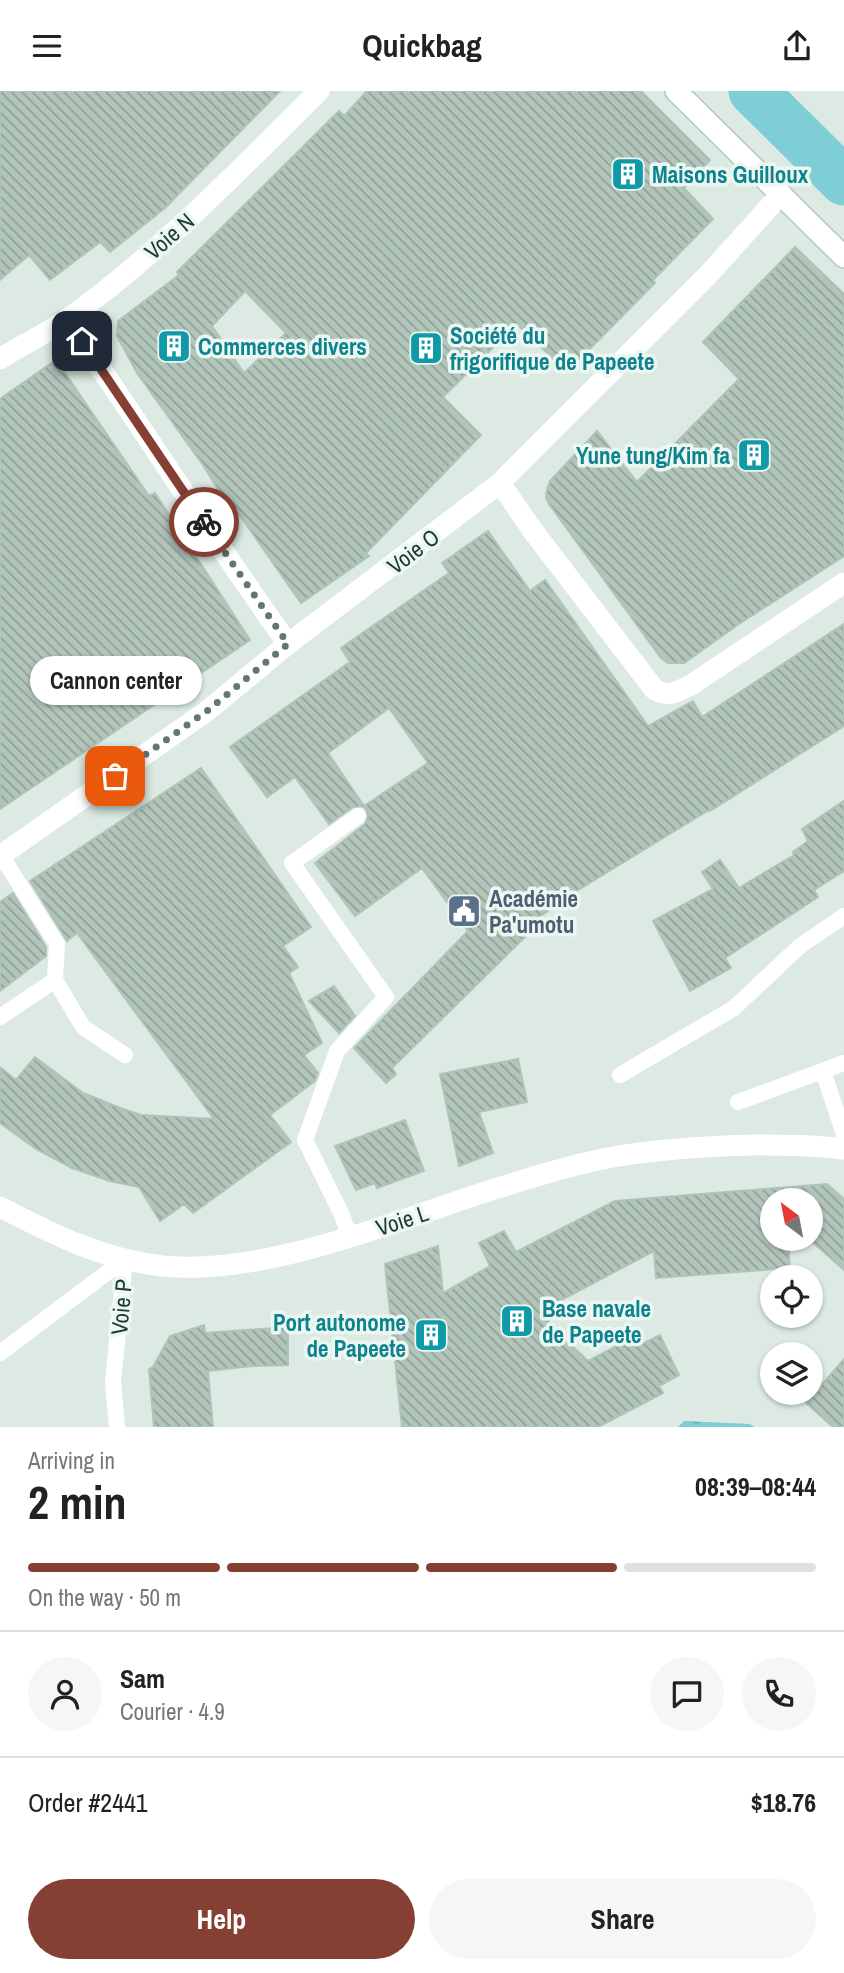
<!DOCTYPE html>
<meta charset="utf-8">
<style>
:root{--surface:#fff;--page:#f6f6f6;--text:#222;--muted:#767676;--line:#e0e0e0;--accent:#854033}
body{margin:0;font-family:"Archivo Narrow",sans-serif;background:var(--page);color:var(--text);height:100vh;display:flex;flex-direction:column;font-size:26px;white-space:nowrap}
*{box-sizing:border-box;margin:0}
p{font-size:23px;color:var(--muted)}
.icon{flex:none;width:38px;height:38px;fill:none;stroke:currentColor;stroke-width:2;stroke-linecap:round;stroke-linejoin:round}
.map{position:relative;height:1336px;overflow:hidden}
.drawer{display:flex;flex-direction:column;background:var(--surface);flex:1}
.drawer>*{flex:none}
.needle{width:46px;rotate:328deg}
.buttons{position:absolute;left:760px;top:1097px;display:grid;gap:14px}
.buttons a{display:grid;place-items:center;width:63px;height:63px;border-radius:50%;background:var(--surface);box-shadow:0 2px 5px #0004;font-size:35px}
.pin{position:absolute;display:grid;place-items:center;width:60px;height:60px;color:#fff;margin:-30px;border-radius:14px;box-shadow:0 4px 10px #0006}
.courier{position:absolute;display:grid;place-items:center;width:70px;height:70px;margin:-35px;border:5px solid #854033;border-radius:50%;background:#fff;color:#222;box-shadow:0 2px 9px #0007}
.bubble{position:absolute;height:49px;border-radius:24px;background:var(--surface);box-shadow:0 2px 5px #0004;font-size:23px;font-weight:700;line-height:49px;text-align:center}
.headline em{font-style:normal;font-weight:700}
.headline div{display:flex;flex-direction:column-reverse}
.headline{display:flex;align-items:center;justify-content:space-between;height:119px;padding:0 28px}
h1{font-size:46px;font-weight:700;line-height:52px}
.bar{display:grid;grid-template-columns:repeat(4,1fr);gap:10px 7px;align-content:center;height:84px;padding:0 28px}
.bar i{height:9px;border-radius:5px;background:var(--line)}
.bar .selected{background:var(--accent)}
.bar p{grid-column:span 4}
.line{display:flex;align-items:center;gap:18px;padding:0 28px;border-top:2px solid var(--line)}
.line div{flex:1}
.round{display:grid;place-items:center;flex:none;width:74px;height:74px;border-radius:37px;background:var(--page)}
.primary-button{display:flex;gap:14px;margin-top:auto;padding:14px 28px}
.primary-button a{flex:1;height:80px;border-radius:42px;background:var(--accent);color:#fff;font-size:28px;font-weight:700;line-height:80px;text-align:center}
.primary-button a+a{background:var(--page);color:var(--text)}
header{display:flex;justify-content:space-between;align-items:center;height:91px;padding:0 28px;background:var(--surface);font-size:32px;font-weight:700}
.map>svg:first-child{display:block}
</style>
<header><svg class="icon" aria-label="menu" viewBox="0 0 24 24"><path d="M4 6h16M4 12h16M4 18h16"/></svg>Quickbag<svg class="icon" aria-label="share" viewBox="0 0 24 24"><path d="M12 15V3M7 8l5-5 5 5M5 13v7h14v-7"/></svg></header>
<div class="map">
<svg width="844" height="1336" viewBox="0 0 844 1336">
<defs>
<pattern id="water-ripples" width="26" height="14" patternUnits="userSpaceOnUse" patternTransform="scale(1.75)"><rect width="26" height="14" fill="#7fced5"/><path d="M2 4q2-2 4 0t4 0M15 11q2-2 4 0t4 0" fill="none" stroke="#67a8ad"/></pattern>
<pattern id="building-back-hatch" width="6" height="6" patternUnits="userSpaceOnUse" patternTransform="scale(1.75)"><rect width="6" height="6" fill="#b2c5bb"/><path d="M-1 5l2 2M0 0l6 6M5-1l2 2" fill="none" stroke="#90a198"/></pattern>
</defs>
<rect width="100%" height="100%" fill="#dceae3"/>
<path fill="url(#water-ripples)" d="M 684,1330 L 750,1333 L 755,1336 L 678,1336 Z"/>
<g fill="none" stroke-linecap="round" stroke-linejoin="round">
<path stroke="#7fced5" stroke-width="49" d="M 753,0 L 844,90"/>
</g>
<path fill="url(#building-back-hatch)" stroke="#aec4b9" stroke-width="2" fill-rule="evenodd" d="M 0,0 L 280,0 L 165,117 L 110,161 L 100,151 L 50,189 L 29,164 L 0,189 Z
M 367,0 L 641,0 L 710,69 L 684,97 L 713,128 L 653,189 L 655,192 L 567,281 L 517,233 L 443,306 L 481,344 L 366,462 L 369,465 L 301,512 L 236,419 L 233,422 L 203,374 L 137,282 L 117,245 L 118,230 L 179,184 L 177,181 L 339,20 L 344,25 ZM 245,200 L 286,242 L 244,282 L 212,235 Z
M 795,156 L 844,203 L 844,465 L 739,533 L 684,572 L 668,572 L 661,567 L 549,413 L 546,407 L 547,398 L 550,390 L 597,340 L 637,391 L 739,288 L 703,251 Z
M 56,269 L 149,405 L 155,402 L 250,549 L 0,718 L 0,308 Z
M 488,440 L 530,500 L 545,489 L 648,635 L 693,610 L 702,626 L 844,533 L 844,635 L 710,720 L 709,719 L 570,804 L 524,837 L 528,843 L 392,977 L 396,983 L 386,992 L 354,957 L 468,840 L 422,777 L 355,825 L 315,772 L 365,733 L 368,725 L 366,718 L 362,715 L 353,716 L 329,733 L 295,686 L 267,706 L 230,656 L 350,571 L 341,557 L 449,482 L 442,472 ZM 389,617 L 428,672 L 364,715 L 328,662 Z
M 201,677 L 311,836 L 283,855 L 298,876 L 289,882 L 322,952 L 304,964 L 318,982 L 315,990 L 270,1024 L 291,1051 L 193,1122 L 184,1113 L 160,1130 L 139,1096 L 110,1090 L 72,1077 L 36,1058 L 0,1032 L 0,976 L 16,989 L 35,966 L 83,1002 L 123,1018 L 141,1024 L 214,1028 L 77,842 L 67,850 L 30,790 Z
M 844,710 L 844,780 L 814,799 L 818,806 L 725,867 L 731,877 L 690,900 L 653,830 L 713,798 L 702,781 L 720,769 L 739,797 L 794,764 L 793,761 L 808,750 L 802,738 Z
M 13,802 L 46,856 L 46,865 L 0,900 L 0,811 Z
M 334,895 L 355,925 L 339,942 L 309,910 Z
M 518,968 L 527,1011 L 479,1021 L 493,1062 L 459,1075 L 440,983 Z
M 405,1029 L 424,1080 L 377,1097 L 375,1092 L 356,1099 L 335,1055 Z
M 827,1093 L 844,1108 L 844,1179 L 809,1148 L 810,1110 L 772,1110 L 772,1148 L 788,1148 L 790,1177 L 656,1187 L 654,1160 L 548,1216 L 550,1253 L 568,1251 L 588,1270 L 634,1246 L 640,1254 L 660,1244 L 679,1284 L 659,1295 L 663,1302 L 598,1336 L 402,1336 L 385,1173 L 438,1155 L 443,1202 L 490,1175 L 479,1152 L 504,1140 L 516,1161 L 615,1110 Z
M 204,1234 L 205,1242 L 288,1236 L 288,1274 L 252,1275 L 208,1280 L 213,1336 L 154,1336 L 149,1278 L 153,1276 L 170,1245 Z
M 844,1268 L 844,1336 L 833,1336 L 806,1312 Z"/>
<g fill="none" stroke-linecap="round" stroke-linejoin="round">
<g stroke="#afcbbe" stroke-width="24">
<path id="secondary" d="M 676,0 L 844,166"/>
</g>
<path stroke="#fff" stroke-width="16" d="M 1,764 L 57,853 L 55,889 L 83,936 L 125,964
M 0,926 L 55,889
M 823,980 L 844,1043
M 620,984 L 734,917 L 800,855 L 844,825
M 738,1011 L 844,972
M 350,1146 L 341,1122 L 305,1049 L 337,960 L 386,906 L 292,772 L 358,725
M 0,1262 L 125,1168
M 117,1336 L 113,1291 L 125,1168"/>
<path stroke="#fff" stroke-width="21" d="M 67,228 C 142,336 212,447 288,553
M 0,268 C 23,253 48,242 69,227 C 161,161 239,79 319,0
M 500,392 L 533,440 L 654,598 C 668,607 677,601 691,594 L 844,492
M 0,765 L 207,620 L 288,553 L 500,392 L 709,183 L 781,103"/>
<path stroke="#fff" stroke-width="21" d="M 0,1116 C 52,1143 104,1169 163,1175 C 257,1185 381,1136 470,1106 C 517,1091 565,1075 613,1066 C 660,1058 707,1055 755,1054 C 785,1054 814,1054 844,1058"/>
<use href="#secondary" stroke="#fff" stroke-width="21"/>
</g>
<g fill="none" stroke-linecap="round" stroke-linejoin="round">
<path stroke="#60786f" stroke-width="7" stroke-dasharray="0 12.6" d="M 115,685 L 207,620 L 288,553 L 204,431"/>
<path stroke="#854033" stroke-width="9" d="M 82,250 L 204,431"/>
</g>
<defs>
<g id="building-square" transform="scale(1.75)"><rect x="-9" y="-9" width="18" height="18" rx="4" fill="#0f9aa8" stroke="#edf7f1"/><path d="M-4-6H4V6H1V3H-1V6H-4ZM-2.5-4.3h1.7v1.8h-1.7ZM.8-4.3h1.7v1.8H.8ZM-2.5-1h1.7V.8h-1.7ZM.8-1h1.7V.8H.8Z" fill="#fff"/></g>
<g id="civic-square" transform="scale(1.75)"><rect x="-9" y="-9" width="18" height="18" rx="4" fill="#5c6f8a" stroke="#edf7f1"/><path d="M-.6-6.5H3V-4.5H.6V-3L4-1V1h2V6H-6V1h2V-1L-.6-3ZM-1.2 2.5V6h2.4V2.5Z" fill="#fff"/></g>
</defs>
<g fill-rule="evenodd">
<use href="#building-square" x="628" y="83"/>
<use href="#building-square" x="174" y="255"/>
<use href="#building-square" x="426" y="257"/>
<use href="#building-square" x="754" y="364"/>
<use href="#civic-square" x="464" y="820"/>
<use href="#building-square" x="517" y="1230"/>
<use href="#building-square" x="431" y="1244"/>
</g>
<g text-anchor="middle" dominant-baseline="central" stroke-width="7" stroke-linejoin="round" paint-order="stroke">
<g font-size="23" font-weight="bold" fill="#0d838f" stroke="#edf7f1" text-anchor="start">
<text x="652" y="83">Maisons Guilloux</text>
<text x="450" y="244">Société du<tspan x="450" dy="26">frigorifique de Papeete</tspan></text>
<text x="198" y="255">Commerces divers</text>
<text x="730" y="364" text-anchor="end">Yune tung/Kim fa</text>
<text x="542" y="1217">Base navale<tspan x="542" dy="26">de Papeete</tspan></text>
<text x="406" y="1231" text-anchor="end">Port autonome<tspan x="406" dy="26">de Papeete</tspan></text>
</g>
<g font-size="23" fill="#1d3a30" stroke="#edf7f1">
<text transform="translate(169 145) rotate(-41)">Voie N</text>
<text transform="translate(413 460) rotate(-37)">Voie O</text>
<text transform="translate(402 1129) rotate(-18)">Voie L</text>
<text transform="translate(121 1216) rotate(-85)">Voie P</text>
</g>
<g font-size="23" font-weight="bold" fill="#4e5e75" stroke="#edf7f1" text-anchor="start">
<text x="489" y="807">Académie<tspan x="489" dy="26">Pa'umotu</tspan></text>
</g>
</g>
</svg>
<div class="buttons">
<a><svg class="needle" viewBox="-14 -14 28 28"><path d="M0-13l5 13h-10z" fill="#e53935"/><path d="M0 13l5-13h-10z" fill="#767676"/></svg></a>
<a><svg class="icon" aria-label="locate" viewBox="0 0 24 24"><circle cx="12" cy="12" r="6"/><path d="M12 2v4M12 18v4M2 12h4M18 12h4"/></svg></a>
<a><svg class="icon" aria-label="layers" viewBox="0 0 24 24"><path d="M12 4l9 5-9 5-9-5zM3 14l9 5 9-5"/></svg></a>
</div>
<div class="pin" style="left:115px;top:685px;background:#ea580c"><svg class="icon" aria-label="bag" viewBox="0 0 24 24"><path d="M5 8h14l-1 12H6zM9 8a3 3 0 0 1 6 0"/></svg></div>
<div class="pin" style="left:82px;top:250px;background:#1f2937"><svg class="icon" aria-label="home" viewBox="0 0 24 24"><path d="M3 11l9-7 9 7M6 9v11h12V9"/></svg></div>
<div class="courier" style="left:204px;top:431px"><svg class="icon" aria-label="bike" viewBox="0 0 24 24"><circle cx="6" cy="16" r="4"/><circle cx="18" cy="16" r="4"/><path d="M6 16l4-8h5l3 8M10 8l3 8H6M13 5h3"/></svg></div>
<div class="bubble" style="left:30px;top:565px;width:172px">Cannon center</div>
</div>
<section class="drawer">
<div class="headline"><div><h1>2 min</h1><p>Arriving in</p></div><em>08:39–08:44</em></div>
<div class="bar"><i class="selected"></i><i class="selected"></i><i class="selected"></i><i></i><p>On the way · 50 m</p></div>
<div class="line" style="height:126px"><a class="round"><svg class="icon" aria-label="person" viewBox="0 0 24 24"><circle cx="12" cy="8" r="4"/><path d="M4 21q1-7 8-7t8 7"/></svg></a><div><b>Sam</b><p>Courier · 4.9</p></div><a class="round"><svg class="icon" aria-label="chat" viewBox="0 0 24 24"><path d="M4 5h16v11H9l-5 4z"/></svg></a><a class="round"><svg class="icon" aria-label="phone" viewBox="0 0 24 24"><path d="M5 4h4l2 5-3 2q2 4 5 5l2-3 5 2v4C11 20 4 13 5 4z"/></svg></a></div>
<div class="line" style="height:91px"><div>Order #2441</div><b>$18.76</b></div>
<div class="primary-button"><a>Help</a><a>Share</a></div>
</section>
